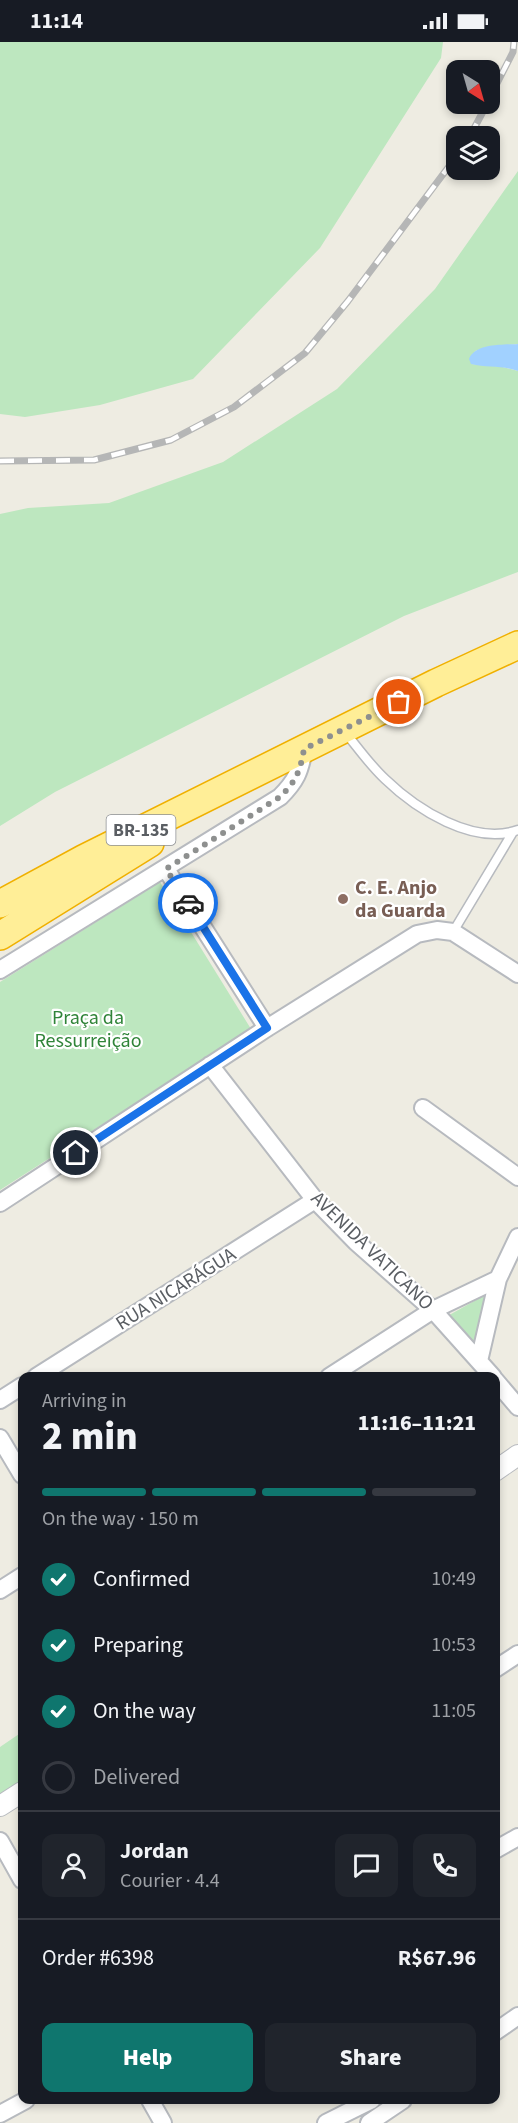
<!DOCTYPE html>
<meta charset="utf-8">
<style>
:root{--surface:#171b24;--page:#20242c;--text:#f1f3f6;--muted:#9ea1a6;--line:#363941;--accent:#0f766e}
body{margin:0;font-family:"Source Sans 3",sans-serif;background:var(--page);color:var(--text);height:100vh;display:flex;flex-direction:column;font-size:22px;white-space:nowrap}
*{box-sizing:border-box;margin:0}
p{font-size:20px;color:var(--muted)}
.icon{flex:none;width:33px;height:33px;fill:none;stroke:currentColor;stroke-width:2;stroke-linecap:round;stroke-linejoin:round}
.map{position:relative;flex:1;overflow:hidden}
.drawer{position:absolute;left:18px;top:1330px;width:482px;height:732px;display:flex;flex-direction:column;background:var(--surface);border-radius:12px;box-shadow:0 3px 9px #0003}
.drawer>*{flex:none}
.needle{width:39px;rotate:143deg}
.tools{position:absolute;left:446px;top:18px;display:grid;gap:12px}
.tools a{display:grid;place-items:center;width:54px;height:54px;border-radius:12px;background:var(--surface);box-shadow:0 3px 9px #0003;font-size:30px}
.pin{position:absolute;display:grid;place-items:center;width:51px;height:51px;color:#fff;margin:-26px;border:3px solid #fff;border-radius:50%;box-shadow:0 2px 6px #0007}
.courier{position:absolute;display:grid;place-items:center;width:60px;height:60px;margin:-30px;border:4px solid #1a73e8;border-radius:50%;background:#fff;color:#222;box-shadow:0 2px 8px #0007}
.summary em{font-style:normal;font-weight:800}
.summary div{display:flex;flex-direction:column-reverse}
.summary{display:flex;align-items:center;justify-content:space-between;height:102px;padding:0 24px}
h1{font-size:39px;font-weight:800;line-height:45px}
.bar{display:grid;grid-template-columns:repeat(4,1fr);gap:9px 6px;align-content:center;height:72px;padding:0 24px}
.bar i{height:8px;border-radius:4px;background:var(--line)}
.bar .on{background:var(--accent)}
.bar p{grid-column:span 4}
.line{display:flex;align-items:center;gap:15px;padding:0 24px;border-top:2px solid var(--line)}
.line div{flex:1}
.round{display:grid;place-items:center;flex:none;width:63px;height:63px;border-radius:12px;background:var(--page)}
ol{padding:0 24px;list-style:none}
li{display:flex;align-items:center;gap:18px;height:66px}
li p{margin-inline-start:auto}
li .icon{padding:6px;border-radius:50%;background:var(--accent);color:#fff;stroke-width:4}
li:last-child{color:var(--muted)}
li i{width:33px;height:33px;border:3px solid var(--line);border-radius:50%}
.primary-button{display:flex;gap:12px;margin-top:auto;padding:12px 24px}
.primary-button a{flex:1;height:69px;border-radius:12px;background:var(--accent);color:#fff;font-size:24px;font-weight:800;line-height:69px;text-align:center}
.primary-button a+a{background:var(--page);color:var(--text)}
.status{display:flex;justify-content:space-between;align-items:center;height:42px;padding:0 30px;background:var(--surface);direction:ltr}
.status svg{height:16px;fill:currentColor}
.map>svg:first-child{display:block}
</style>
<div class="status"><b>11:14</b><svg viewBox="0 0 49 12"><path d="M0 12V9h3v3zM5 12V6h3v6zM10 12V3h3v9zM15 12V0h3v12zM26 1h20v11H26zM47 4h2v5h-2z"/></svg></div>
<div class="map">
<svg width="518" height="2081" viewBox="0 0 518 2081">
<rect width="100%" height="100%" fill="#eeece2"/>
<path fill="#bde7bf" d="M 0,0 L 443,0 L 441,16 L 320,206 L 193,337 L 100,363 L 25,375 L 0,372 Z
M 518,129 L 518,302 L 487,305 L 475,309 L 471,322 L 499,324 L 518,329 L 518,530 L 404,574 L 55,750 L 0,784 L 0,472 L 28,466 L 109,461 L 223,420 L 337,347 L 435,247 Z
M 160,840 L 251,987 L 0,1148 L 0,940 Z
M 485,1253 L 473,1308 L 444,1276 Z
M 22,1690 L 22,1741 L 0,1755 L 0,1705 Z"/>
<path fill="#a1d1ff" d="M 518,302 L 518,329 C 502,323 487,326 471,322 L 469,317 C 475,301 504,303 518,302 Z"/>
<g fill="none" stroke-linecap="round" stroke-linejoin="round">
<g stroke="#b7babf" stroke-width="11">
<path id="service" d="M 345,690 C 358,706 370,723 385,737 C 416,767 473,804 518,788
M 453,890 L 513,790"/>
</g>
<g stroke="#b7babf" stroke-width="20">
<path id="minor" d="M 166,827 L 267,986
M 0,928 L 280,755 C 296,739 300,730 304,707
M 210,1023 L 315,1158 L 356,1200 L 433,1268 L 493,1335
M 423,1066 L 518,1135
M 0,1161 L 267,986 L 417,892 L 437,888 L 453,890 L 518,932
M 479,1319 L 498,1237 L 518,1195
M 36,1335 L 315,1158
M 329,1335 L 433,1268 L 498,1237
M 495,1338 L 518,1365
M 0,1358 L 22,1344
M 0,1396 L 22,1433
M 0,1548 L 22,1534
M 495,1627 L 518,1612
M 0,1799 L 22,1838
M 495,1808 L 518,1795
M 495,1990 L 518,1974
M 150,2058 L 163,2081
M 0,2072 L 26,2058
M 326,2081 L 372,2058
M 369,2081 L 403,2058"/>
</g>
<g stroke="#b7babf" stroke-width="22">
<path id="tertiary" d="M 495,1429 L 518,1413
M 0,1764 L 22,1750"/>
</g>
<g stroke="#f0b000" stroke-width="30">
<path id="trunk" d="M 0,862 L 83,817 L 436,641 L 518,603
M 0,894 L 150,801"/>
</g>
<use href="#service" stroke="#fff" stroke-width="8"/>
<use href="#minor" stroke="#fff" stroke-width="16"/>
<use href="#tertiary" stroke="#fff" stroke-width="20"/>
<use href="#trunk" stroke="#ffee97" stroke-width="27"/>
<g stroke="#b5b6b6" stroke-width="7">
<path id="rail" d="M 489,57 L 513,10 L 514,0
M 470,94 L 487,62
M 0,419 L 94,418 L 171,398 L 234,365 L 305,311 L 348,259 L 456,115"/>
</g>
<use href="#rail" stroke="#fff" stroke-width="4.5" stroke-dasharray="14" stroke-linecap="butt"/>
</g>
<g fill="none" stroke-linecap="round" stroke-linejoin="round">
<path stroke="#8e908f" stroke-width="6" stroke-dasharray="0 10.8" d="M 188,861 L 166,827 L 280,755 C 296,739 300,730 304,707 L 399,660"/>
<path stroke="#1a73e8" stroke-width="8" d="M 76,1111 L 267,986 L 188,861"/>
</g>
<circle fill="#8d6e63" stroke="#fff" stroke-width="2" cx="343" cy="857" r="6"/>
<g text-anchor="middle" dominant-baseline="central" stroke-width="4.5" stroke-linejoin="round" paint-order="stroke">
<rect fill="#fff" stroke="#8c8e92" stroke-width="1.5" x="106.5" y="773" width="69" height="30" rx="4.5"/>
<g font-size="18" font-weight="bold" fill="#5a5e63">
<text x="141" y="788">BR-135</text>
</g>
<g font-size="20" font-weight="bold" fill="#785e54" stroke="#fff" text-anchor="start">
<text x="355" y="846">C. E. Anjo<tspan x="355" dy="23">da Guarda</tspan></text>
</g>
<g font-size="20" fill="#308439" stroke="#fff">
<text x="88" y="976">Praça da<tspan x="88" dy="23">Ressurreição</tspan></text>
</g>
<g font-size="20" fill="#5a5e63" stroke="#fff">
<text transform="translate(372 1209) rotate(44)">AVENIDA VATICANO</text>
<text transform="translate(176 1247) rotate(-32)">RUA NICARÁGUA</text>
</g>
</g>
</svg>
<div class="tools">
<a><svg class="needle" viewBox="-14 -14 28 28"><path d="M0-13l5 13h-10z" fill="#e53935"/><path d="M0 13l5-13h-10z" fill="#9ea1a6"/></svg></a>
<a><svg class="icon" aria-label="layers" viewBox="0 0 24 24"><path d="M12 4l9 5-9 5-9-5zM3 14l9 5 9-5"/></svg></a>
</div>
<div class="pin" style="left:399px;top:660px;background:#ea580c"><svg class="icon" aria-label="bag" viewBox="0 0 24 24"><path d="M5 8h14l-1 12H6zM9 8a3 3 0 0 1 6 0"/></svg></div>
<div class="pin" style="left:76px;top:1111px;background:#1f2937"><svg class="icon" aria-label="home" viewBox="0 0 24 24"><path d="M3 11l9-7 9 7M6 9v11h12V9"/></svg></div>
<div class="courier" style="left:188px;top:861px"><svg class="icon" aria-label="car" viewBox="0 0 24 24"><path d="M5 17H2v-5l4-1 3-4h7l3 4 3 1v5h-3M9 17h6M6 11h13"/><circle cx="7" cy="17" r="2"/><circle cx="17" cy="17" r="2"/></svg></div>
<section class="drawer">
<div class="summary"><div><h1>2 min</h1><p>Arriving in</p></div><em>11:16–11:21</em></div>
<div class="bar"><i class="on"></i><i class="on"></i><i class="on"></i><i></i><p>On the way · 150 m</p></div>
<ol>
<li><svg class="icon" aria-label="check" viewBox="0 0 24 24"><path d="M5 12l5 5 9-10"/></svg>Confirmed<p>10:49</p></li>
<li><svg class="icon" aria-label="check" viewBox="0 0 24 24"><path d="M5 12l5 5 9-10"/></svg>Preparing<p>10:53</p></li>
<li><svg class="icon" aria-label="check" viewBox="0 0 24 24"><path d="M5 12l5 5 9-10"/></svg>On the way<p>11:05</p></li>
<li><i></i>Delivered</li>
</ol>
<div class="line" style="height:108px"><a class="round"><svg class="icon" aria-label="person" viewBox="0 0 24 24"><circle cx="12" cy="8" r="4"/><path d="M4 21q1-7 8-7t8 7"/></svg></a><div><b>Jordan</b><p>Courier · 4.4</p></div><a class="round"><svg class="icon" aria-label="chat" viewBox="0 0 24 24"><path d="M4 5h16v11H9l-5 4z"/></svg></a><a class="round"><svg class="icon" aria-label="phone" viewBox="0 0 24 24"><path d="M5 4h4l2 5-3 2q2 4 5 5l2-3 5 2v4C11 20 4 13 5 4z"/></svg></a></div>
<div class="line" style="height:78px"><div>Order #6398</div><b>R$67.96</b></div>
<div class="primary-button"><a>Help</a><a>Share</a></div>
</section>
</div>
